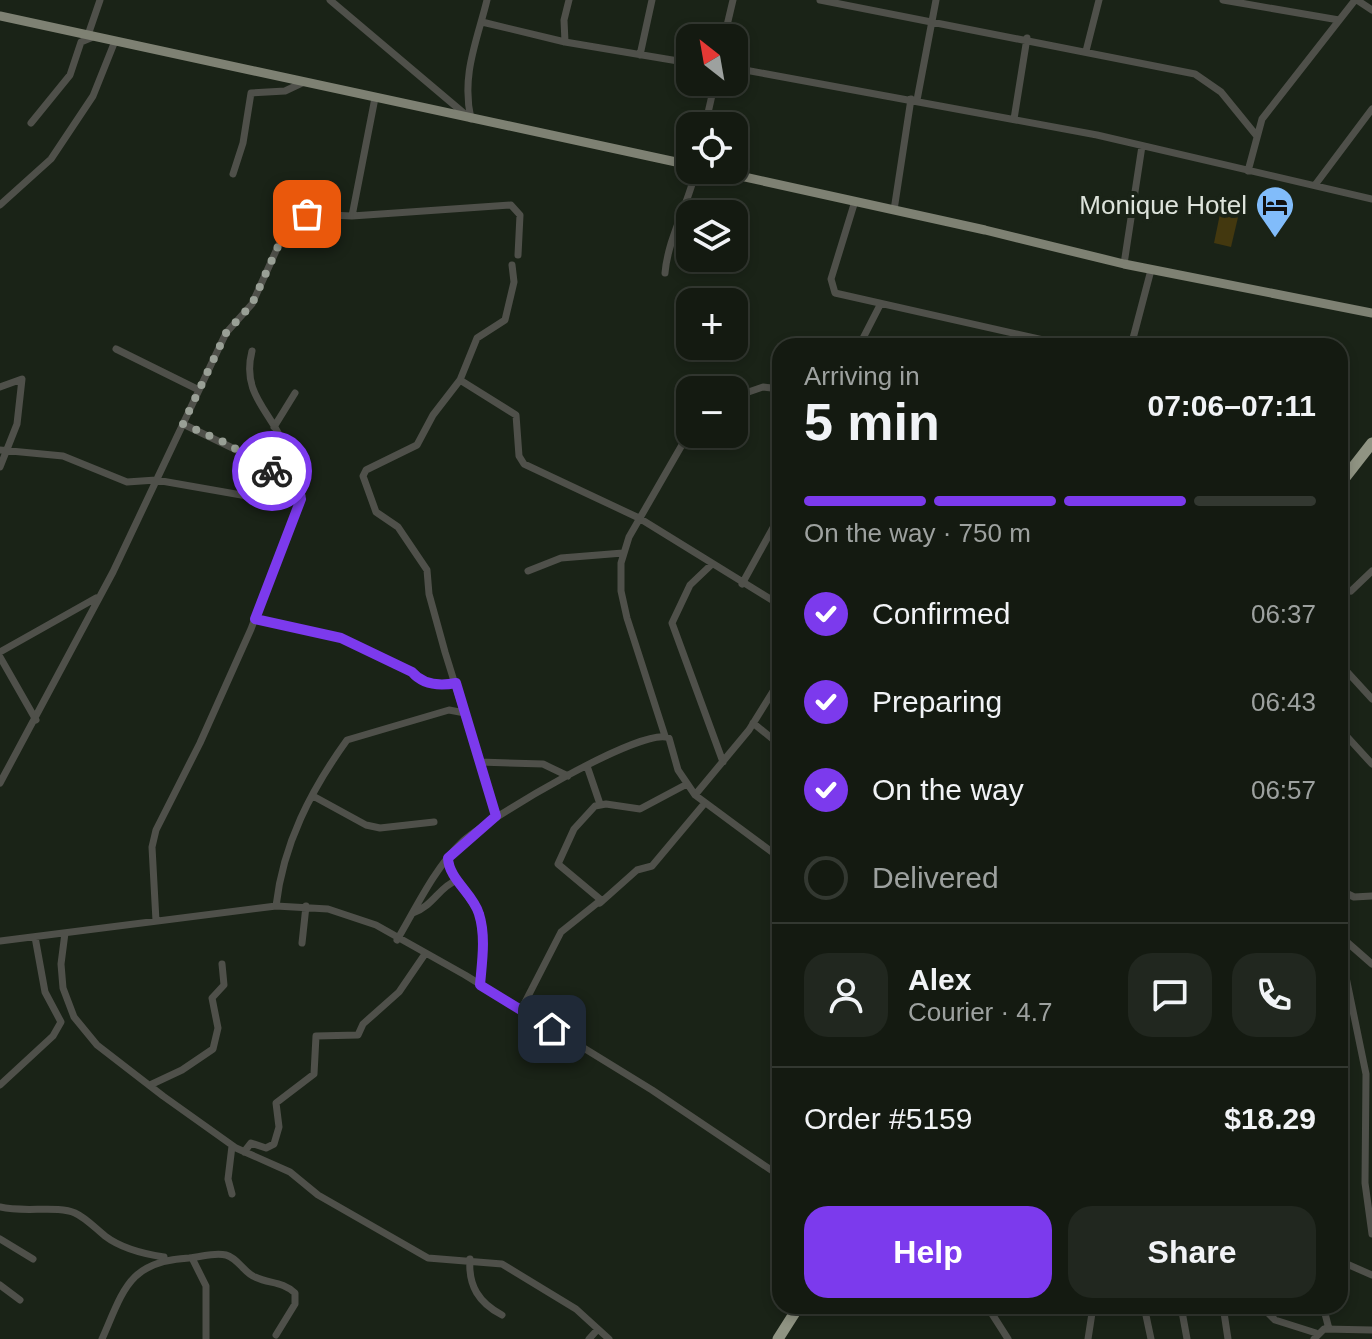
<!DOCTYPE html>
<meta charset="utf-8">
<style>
:root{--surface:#141a11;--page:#21271f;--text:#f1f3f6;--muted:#9da19f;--line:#333831;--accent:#7c3aed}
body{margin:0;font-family:Helvetica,sans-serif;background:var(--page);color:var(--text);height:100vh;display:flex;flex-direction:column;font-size:30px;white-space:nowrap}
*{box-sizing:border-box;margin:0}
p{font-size:26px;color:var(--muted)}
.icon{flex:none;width:44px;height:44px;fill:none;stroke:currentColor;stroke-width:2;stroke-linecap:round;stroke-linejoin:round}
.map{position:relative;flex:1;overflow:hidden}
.details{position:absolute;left:772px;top:338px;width:576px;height:976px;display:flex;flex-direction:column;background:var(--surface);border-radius:24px;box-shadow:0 4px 12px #0003,0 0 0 2px var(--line)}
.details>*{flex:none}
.needle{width:52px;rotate:329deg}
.fabs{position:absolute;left:676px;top:24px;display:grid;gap:16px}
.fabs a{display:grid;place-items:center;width:72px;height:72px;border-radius:16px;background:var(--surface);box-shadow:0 4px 12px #0003,0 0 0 2px var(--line);font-size:40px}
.pin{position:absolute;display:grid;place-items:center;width:68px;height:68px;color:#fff;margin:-34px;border-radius:16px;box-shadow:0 4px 12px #0006}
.courier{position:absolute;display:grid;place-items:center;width:80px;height:80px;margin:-40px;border:6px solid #7c3aed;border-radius:50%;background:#fff;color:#222;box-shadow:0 2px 10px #0007}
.headline em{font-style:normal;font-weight:800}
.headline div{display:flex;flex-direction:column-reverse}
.headline{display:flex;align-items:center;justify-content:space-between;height:136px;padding:0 32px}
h1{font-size:52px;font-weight:800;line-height:60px}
.bar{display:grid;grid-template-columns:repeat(4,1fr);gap:12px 8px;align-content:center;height:96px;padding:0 32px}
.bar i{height:10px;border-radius:6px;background:var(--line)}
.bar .current{background:var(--accent)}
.bar p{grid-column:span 4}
.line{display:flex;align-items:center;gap:20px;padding:0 32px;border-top:2px solid var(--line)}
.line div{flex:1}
.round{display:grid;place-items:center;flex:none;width:84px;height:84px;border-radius:24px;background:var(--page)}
ol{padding:0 32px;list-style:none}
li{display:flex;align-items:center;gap:24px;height:88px}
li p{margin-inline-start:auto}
li .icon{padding:8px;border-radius:50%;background:var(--accent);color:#fff;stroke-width:4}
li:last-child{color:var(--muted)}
li i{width:44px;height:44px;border:4px solid var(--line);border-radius:50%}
.action{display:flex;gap:16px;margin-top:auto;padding:16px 32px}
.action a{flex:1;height:92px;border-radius:24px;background:var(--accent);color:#fff;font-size:32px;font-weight:800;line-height:92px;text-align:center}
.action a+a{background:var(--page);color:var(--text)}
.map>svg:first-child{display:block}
</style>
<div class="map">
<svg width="1372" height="1339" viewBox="0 0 1372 1339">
<rect width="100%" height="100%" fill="#1a2317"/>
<path fill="#43380f" d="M 1221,209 L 1239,213 L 1231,247 L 1214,243 Z"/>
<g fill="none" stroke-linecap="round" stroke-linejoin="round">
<path stroke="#4f504a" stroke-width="7" d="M 330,0 L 466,115
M 820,0 L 1195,74 L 1221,92 L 1256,135
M 1223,0 L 1339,20
M 1357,0 L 1372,10
M 482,22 L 565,42 L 690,63
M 88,35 L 100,0
M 724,38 L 733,0
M 565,42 L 564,20 L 569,0
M 1086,51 L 1099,0
M 640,55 L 652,0
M 734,68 L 1097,135 L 1372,199
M 917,100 L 936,0
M 471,119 C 461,75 477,41 487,0
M 1014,119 L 1027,38
M 31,123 L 70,75 L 81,42 L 93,37
M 705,126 L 715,82
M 1248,171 L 1262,119 L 1355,0
M 233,174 L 243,143 L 251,93 L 285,91 L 302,83
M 1315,185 L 1372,109
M 855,201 L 831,279 L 835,293 L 1070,346
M 0,205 L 51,159 L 93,96 L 115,41
M 894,210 L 911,99
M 352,216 L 375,98
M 1124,264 L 1142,146
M 665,273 C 668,238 688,205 696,170
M 859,346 L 880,305
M 1131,346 L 1151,270
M 116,349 L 199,390
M 252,351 C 237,409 297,421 285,480
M 460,380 L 516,415 L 519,456 L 524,464 L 639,518 L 780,605
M 0,387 L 22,379 L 17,424 L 0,467
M 734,397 L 763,387 L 780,389
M 274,427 L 295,393
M 0,450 L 63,456 L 127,482 L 156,480 L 247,496 L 301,493
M 711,565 L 690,585 L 672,623 L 723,762
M 528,571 L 561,558 L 623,553
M 742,584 L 780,515
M 1351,591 L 1372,571
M 255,619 L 341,638 L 412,672 C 423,685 440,686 456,683
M 0,652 L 96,598
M 0,657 L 36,720
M 1340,664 L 1372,699
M 753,723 L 780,745
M 1340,729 L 1372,764
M 665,736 L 627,618 L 621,591 L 621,563 L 629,537 L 690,431
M 479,762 L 543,764 L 568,776
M 587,766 L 600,804
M 0,783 L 113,572 L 226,333 L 252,304 L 285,231 L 307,214 L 352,216 L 511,205 L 520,215 L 518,255
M 695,795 L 749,730 L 780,680
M 313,796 L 366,825 L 380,828 L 434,822
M 496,816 L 445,652 L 429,594 L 427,570 L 398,527 L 376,512 L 363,476 L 366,470 L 417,445 L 433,415 L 460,380 L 477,338 L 505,320 L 514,282 L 512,265
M 448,860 L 449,868 L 479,913 L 483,943 L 480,985
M 1340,890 L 1354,897 L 1372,896
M 600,903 L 637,870 L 652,866 L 704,804
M 276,906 C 283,844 311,790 347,740 L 449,710 L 465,713
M 413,913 C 433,906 439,887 457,880
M 156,921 L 152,847 L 156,830 L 200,743 L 251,629 L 302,495 L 297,488 L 249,456 L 183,424
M 65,933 L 61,964 L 63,988 L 74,1017 L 97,1045 L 163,1096 L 236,1148 L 290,1172 L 318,1195 L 428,1258 L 502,1264 L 576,1309 L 609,1339
M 1340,936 L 1372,964
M 397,940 C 416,908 434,869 461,843 C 485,820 644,725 669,738 L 678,770 L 695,795 L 780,858
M 0,941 L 276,906 L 328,909 L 376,925 L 465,975 L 652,1090 L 780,1176
M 302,943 L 306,906
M 1340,948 L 1366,1074 L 1365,1183 L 1372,1234
M 521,1010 L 561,932 L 601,900 L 558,864 L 574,829 L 595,806 L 606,804 L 640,809 L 687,784
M 0,1085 L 53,1036 L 61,1022 L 45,992 L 35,937
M 150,1085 L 182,1070 L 213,1049 L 218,1028 L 212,998 L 224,985 L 222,964
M 244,1152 L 251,1143 L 266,1148 L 274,1144 L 279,1127 L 276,1103 L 314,1074 L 316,1036 L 358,1035 L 363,1024 L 399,992 L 425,954
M 232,1194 L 228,1179 L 232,1146
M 0,1207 C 23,1213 58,1205 75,1213 C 86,1218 95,1228 105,1236 C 122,1249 144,1254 164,1257
M 0,1239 L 33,1259
M 192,1258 L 206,1286 L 206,1339
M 470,1259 C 468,1286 479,1303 502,1315
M 1340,1261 L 1372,1275
M 0,1285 L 20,1300
M 987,1306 L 1008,1339
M 1144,1306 L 1151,1339
M 1181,1306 L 1187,1339
M 1223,1306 L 1228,1339
M 1252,1306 L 1265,1310 L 1275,1320 L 1316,1333
M 1323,1306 L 1329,1329
M 102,1339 C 124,1289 129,1261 189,1258 C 202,1257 214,1252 226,1255 C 238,1258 244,1273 255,1277 C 270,1284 282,1281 295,1293 L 295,1304 L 276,1335
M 589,1339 L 598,1329
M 1088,1339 L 1092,1313 L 1099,1306
M 1314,1339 L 1324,1329 L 1372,1330"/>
<path stroke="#7e8173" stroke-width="9" d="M 0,16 L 690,165
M 713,170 L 985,230 L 1124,264 L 1372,313"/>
<path stroke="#909483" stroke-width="11" d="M 1340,484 L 1372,443
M 778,1339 L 799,1306"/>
</g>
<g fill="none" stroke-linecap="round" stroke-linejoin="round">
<path stroke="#99a096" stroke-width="8" stroke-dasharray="0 14.4" d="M 272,471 L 226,443 L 183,424 L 226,333 L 252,304 L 285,231 L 307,214"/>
<path stroke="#7c3aed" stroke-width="10" d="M 272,471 L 299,490 L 301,499 L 255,619 L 341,638 L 412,672 C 423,685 440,686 456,683 L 496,816 L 448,858 C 449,880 473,893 479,914 C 486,936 482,962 480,985 L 552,1029"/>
</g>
<defs>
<g id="hotel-pin" transform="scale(2)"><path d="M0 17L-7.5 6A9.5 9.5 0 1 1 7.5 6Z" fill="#81bcfa" stroke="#1a2317"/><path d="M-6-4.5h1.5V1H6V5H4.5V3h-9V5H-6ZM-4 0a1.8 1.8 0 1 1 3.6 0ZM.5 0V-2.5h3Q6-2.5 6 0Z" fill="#111"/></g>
</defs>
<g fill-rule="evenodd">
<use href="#hotel-pin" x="1275" y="205"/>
</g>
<g text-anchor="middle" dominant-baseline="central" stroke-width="8" stroke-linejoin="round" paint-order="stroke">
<g font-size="26" fill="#dde3db" stroke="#1a2317" text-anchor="end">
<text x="1247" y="205">Monique Hotel</text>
</g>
</g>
</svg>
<div class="fabs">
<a><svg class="needle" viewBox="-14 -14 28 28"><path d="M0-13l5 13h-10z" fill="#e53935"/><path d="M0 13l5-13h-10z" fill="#9da19f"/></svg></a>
<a><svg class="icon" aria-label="locate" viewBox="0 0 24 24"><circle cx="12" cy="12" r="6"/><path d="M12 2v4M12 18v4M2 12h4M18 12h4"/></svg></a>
<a><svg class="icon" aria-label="layers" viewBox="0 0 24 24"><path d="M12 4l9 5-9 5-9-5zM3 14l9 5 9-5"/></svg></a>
<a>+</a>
<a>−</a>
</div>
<div class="pin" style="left:307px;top:214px;background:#ea580c"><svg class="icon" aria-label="bag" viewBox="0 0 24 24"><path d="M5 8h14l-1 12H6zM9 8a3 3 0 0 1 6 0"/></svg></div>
<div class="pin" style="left:552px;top:1029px;background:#1f2937"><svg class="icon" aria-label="home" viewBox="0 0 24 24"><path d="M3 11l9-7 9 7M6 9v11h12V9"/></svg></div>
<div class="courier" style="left:272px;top:471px"><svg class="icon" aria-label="bike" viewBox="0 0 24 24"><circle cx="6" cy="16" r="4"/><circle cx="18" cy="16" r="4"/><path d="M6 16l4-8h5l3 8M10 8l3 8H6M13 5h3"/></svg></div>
<section class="details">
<div class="headline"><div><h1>5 min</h1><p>Arriving in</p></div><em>07:06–07:11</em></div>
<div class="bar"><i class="current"></i><i class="current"></i><i class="current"></i><i></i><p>On the way · 750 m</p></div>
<ol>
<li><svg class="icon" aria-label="check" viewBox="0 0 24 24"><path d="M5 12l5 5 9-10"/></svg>Confirmed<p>06:37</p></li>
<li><svg class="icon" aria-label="check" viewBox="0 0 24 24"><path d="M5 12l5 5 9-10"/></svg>Preparing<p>06:43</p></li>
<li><svg class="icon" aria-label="check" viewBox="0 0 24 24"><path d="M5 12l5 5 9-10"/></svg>On the way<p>06:57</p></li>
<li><i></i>Delivered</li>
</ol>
<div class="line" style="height:144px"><a class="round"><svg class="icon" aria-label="person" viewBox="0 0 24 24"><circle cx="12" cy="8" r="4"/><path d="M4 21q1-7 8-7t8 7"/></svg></a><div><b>Alex</b><p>Courier · 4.7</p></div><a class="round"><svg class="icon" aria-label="chat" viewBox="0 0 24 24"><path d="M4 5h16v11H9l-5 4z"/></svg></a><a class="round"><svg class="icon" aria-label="phone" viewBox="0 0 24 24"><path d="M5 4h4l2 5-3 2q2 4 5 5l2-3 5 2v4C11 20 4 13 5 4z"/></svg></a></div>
<div class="line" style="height:104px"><div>Order #5159</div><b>$18.29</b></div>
<div class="action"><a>Help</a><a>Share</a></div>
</section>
</div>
